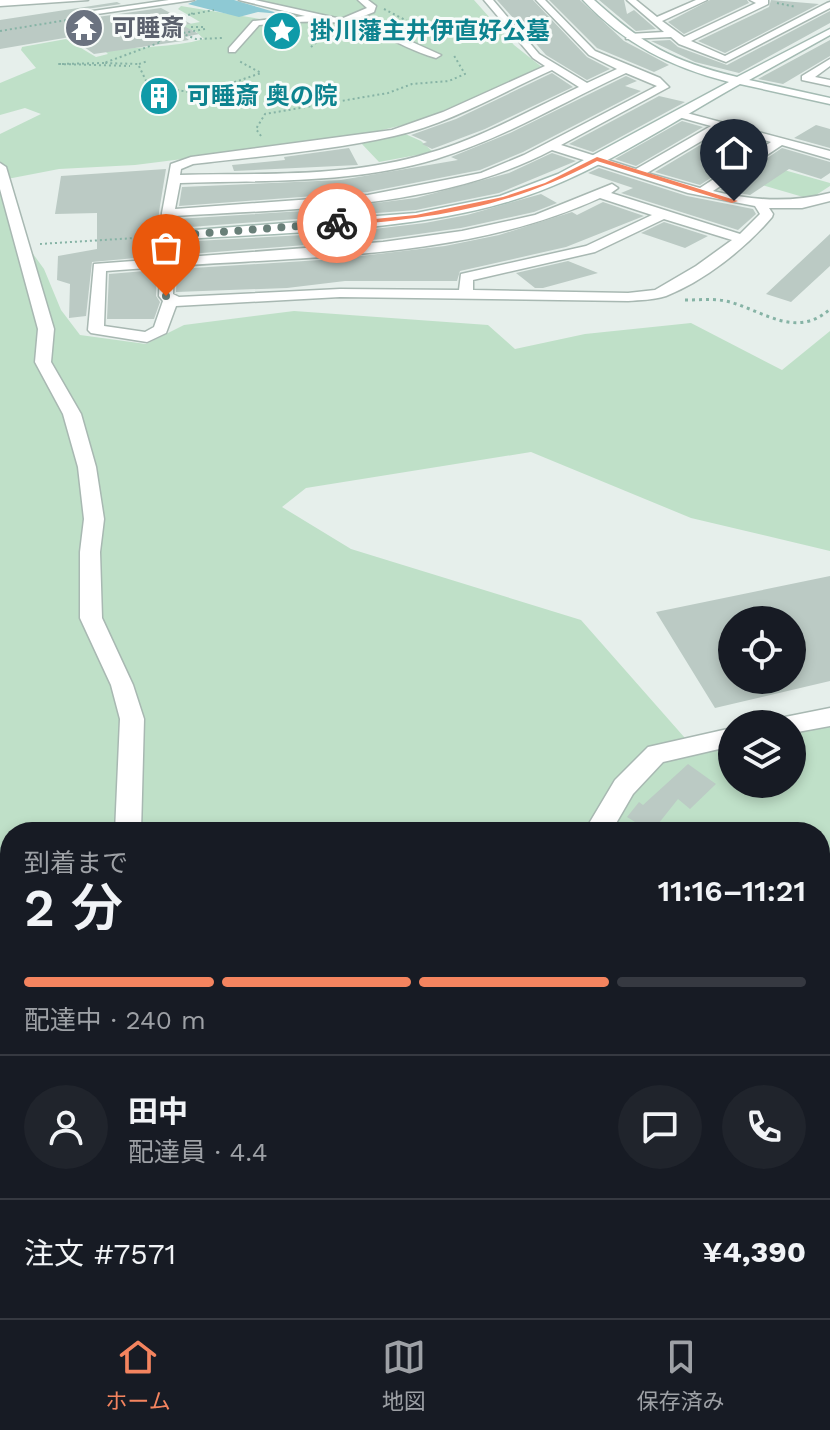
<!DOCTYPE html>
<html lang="ja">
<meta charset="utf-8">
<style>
:root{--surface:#171b24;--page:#20242c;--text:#f1f3f6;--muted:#9ea1a6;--line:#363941;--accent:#f4845f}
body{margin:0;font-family:"Work Sans","Noto Sans JP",sans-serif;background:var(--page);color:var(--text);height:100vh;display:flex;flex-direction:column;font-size:30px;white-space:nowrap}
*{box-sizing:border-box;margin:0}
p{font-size:26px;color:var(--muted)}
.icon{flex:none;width:44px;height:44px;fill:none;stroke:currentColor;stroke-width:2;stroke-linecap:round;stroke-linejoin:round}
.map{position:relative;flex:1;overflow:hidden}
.sheet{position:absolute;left:0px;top:822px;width:830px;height:496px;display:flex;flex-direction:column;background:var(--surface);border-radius:32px 32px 0 0;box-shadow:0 4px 12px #0003}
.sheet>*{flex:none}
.tools{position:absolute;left:718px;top:606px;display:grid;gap:16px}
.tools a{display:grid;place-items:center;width:88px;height:88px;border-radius:50%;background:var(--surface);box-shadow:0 4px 12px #0003;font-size:40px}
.pin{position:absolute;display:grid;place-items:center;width:68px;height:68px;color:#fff;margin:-82px -34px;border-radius:50% 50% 50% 0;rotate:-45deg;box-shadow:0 0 8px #0007}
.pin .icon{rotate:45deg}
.courier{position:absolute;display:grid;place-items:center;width:80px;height:80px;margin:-40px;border:6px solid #f4845f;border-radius:50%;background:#fff;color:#222;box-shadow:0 2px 10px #0007}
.summary em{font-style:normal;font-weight:600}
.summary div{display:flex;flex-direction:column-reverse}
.summary{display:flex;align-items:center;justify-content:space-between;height:136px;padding:0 24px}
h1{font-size:52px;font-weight:600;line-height:60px}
.bar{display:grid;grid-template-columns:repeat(4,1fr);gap:12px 8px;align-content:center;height:96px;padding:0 24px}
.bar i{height:10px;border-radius:6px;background:var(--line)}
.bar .selected{background:var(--accent)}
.bar p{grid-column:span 4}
.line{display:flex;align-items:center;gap:20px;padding:0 24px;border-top:2px solid var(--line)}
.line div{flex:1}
.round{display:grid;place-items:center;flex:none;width:84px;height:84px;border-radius:42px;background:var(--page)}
.tabs{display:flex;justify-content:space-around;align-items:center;height:112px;border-top:2px solid var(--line);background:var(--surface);font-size:22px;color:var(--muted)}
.tabs a{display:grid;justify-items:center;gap:4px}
.tabs .selected{color:var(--accent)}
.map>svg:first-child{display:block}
</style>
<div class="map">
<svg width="830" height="1318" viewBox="0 0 830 1318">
<rect width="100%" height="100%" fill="#e6efeb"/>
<path fill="#bfe0c8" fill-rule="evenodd" d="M 259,0 L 474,0 L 514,45 L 543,68 L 419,121 L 350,138 L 135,165 L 59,169 L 2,180 L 20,236 L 44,269 L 61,310 L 80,335 L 146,344 L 184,325 L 294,311 L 488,325 L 515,349 L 585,334 L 691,323 L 782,370 L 830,331 L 830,551 L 691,518 L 531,452 L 306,488 L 282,507 L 351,549 L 581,620 L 692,746 L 732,737 L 732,784 L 792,784 L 792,724 L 830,715 L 830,1318 L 0,1318 L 0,134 L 41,114 L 25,108 L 0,115 L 0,83 L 36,68 L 21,50 L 22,47 L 66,39 L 96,57 L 108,54 L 105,51 C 139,46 171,48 204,39 L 194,30 L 184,32 L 167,28 L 200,22 L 178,9 L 181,6 L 260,19 L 309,14 ZM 128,677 L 144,739 L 131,786 ZM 10,832 L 820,832 L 820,1308 L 10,1308 Z
M 403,133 L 421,141 L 433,152 L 379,162 L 361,143 Z
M 756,162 L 830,183 L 830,186 L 810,199 L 734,177 Z"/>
<path fill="#8ec9d4" d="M 197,0 L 234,0 L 281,14 L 258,12 L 239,17 L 188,4 Z"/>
<path fill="#bbcac4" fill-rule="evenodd" d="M 497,0 L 533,0 L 587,57 L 610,69 L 587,80 L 546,55 Z
M 549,0 L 580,0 L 624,41 L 669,65 L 654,72 L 597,48 Z
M 599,0 L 624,0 L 627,14 L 634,10 L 656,29 L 636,31 Z
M 710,0 L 747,0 L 749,3 L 684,34 L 668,22 Z
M 771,0 L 819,4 L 725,53 L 698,41 L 769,7 Z
M 117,2 L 121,4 L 79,10 L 76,13 L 83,19 L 161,8 L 191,24 L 182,25 L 199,34 L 185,37 L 189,40 L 94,54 L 70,37 L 0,49 L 0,20 Z
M 830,11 L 830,23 L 739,73 L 695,62 L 651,41 L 670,40 L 678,47 L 727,65 Z
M 830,40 L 830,56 L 783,84 L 758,79 Z
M 552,73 L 573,87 L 485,129 L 432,149 L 422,144 L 427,142 L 411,135 L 456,119 Z
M 626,76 L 637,81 L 625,86 L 641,91 L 523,152 L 480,170 L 368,192 L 179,206 L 182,187 L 341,180 L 458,160 L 451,157 L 510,133 Z
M 659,96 L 685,102 L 593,152 L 569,144 Z
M 682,121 L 703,127 L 636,166 L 615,159 Z
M 816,125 L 830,129 L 830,148 L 794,138 Z
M 722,132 L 764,143 L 700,185 L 655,172 Z
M 349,148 L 358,165 L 234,171 L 232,165 L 285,160 L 284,157 Z
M 782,148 L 830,162 L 830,173 L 821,179 L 789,169 L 750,195 L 720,190 Z
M 552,153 L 576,161 L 499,193 L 416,210 L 177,228 L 177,219 L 319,210 L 416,198 L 509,173 Z
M 599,168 L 687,196 L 753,209 L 756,214 L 738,230 L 621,193 L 633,188 L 588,173 Z
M 166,169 L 159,212 L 157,256 L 92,262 L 86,316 L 69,318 L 70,284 L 57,280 L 58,256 L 97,249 L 97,213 L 55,214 L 61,176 Z
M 541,194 L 557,203 L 534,212 L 461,228 L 383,239 L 177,255 L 177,242 L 340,233 L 425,223 L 467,215 Z
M 603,202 L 644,216 L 566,247 L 460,271 L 457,281 L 345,281 L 287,288 L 176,292 L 177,269 L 336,259 L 445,246 L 499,235 L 572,212 L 577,215 Z
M 664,222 L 708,236 L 685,248 L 641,233 Z
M 830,234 L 830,266 L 791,302 L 766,294 Z
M 568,261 L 598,273 L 543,288 L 535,288 L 516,273 Z
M 157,270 L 156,296 L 160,302 L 154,319 L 107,319 L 109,274 Z
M 830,576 L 830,681 L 715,708 L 656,612 ZM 732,620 L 792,620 L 792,680 L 732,680 Z
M 688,764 L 716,784 L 690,809 L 678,799 L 655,828 L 646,823 L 643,827 L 627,817 L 639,802 L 643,805 Z"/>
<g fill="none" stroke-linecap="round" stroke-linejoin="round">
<g stroke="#a8b8b2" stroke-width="3">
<path id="street" d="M 0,0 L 88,0 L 0,6 Z
M 169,0 L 194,0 L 83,16 L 79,13 Z
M 239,0 L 255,0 L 341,19 L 367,8 L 358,0 L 368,0 L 376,6 L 374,12 L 351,21 L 381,28 L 441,55 L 436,58 C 414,52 398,42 377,33 C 338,16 300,22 259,25 L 235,52 L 229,52 L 229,48 L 253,21 L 305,16 Z
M 484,0 L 493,0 L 539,54 L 587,83 L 617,69 L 589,55 L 536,0 L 545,0 L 595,51 L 660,78 L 669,87 L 561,145 L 636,169 L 711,126 L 675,116 L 675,112 L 679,111 L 830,151 L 830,159 L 782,145 L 713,191 C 753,201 790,203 830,193 L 830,201 L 802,208 L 769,208 L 773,214 L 772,217 C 746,248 704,281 666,296 C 654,300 640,300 628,301 L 340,297 L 176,306 L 166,333 L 147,342 L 91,333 L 88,330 L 94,264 L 160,259 L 162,213 L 171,164 L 191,157 L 392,130 L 443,112 L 545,66 L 533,58 ZM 552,70 L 579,87 C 530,110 481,138 429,153 C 349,178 262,173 180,175 L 181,169 L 193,164 C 260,156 328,151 394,136 C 449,124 501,93 552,70 ZM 626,73 L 657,86 L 524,155 L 481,173 L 368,195 L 175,209 L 180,183 C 265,180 353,184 436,159 C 502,139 563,102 626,73 ZM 722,129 L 771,142 L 700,188 L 647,173 ZM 552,150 L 688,193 L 755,206 L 760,214 L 740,234 L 611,193 L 618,188 L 612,184 L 535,215 L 462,231 L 383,242 L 174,258 L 174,216 C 300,208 438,210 552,150 ZM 600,198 L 652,215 L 586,246 L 461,274 L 459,290 L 340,289 L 179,297 L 173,294 L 174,266 C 315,256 469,258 600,198 ZM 664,219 L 732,240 L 696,266 L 655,290 L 628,293 L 473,290 L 473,280 L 595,252 ZM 160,267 L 159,296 L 163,301 L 154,327 L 145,332 L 104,326 L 106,271 Z
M 627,0 L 636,0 L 657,17 L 696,0 L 707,0 L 662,21 L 684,37 L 756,3 L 750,0 L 768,0 L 768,4 L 691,41 L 725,56 L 827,3 L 830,2 L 830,8 L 726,62 L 679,44 L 671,37 L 626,39 L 629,34 L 664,32 Z
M 830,59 L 830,66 L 815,77 L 830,80 L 830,86 L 802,80 L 802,76 Z
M 0,163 L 6,167 L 54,329 L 51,362 L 81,414 L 96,467 L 104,519 L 100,552 L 102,618 L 133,685 L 144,719 L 141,832 L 115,832 L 120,719 L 111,685 L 80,618 L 80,552 L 84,519 L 78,467 L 63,414 L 35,362 L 38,329 L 0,189 Z
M 830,708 L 830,726 L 792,733 L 792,724 L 776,724 L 780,718 Z
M 732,728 L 732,746 L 663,762 L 633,794 L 611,832 L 584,832 L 615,780 L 648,747 Z
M 206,1308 L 246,1308 L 250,1318 L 211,1318 Z
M 503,1308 L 541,1308 L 545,1318 L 508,1318 Z"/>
</g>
<g stroke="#a4bbb3" stroke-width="3">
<path id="secondary" d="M 583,0 L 594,0 C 644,45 671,61 737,77 L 830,29 L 830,35 L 749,80 L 830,98 L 830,104 L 740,84 C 667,125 588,179 507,202 C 401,233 279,232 169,240 L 162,236 L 169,232 L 416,213 L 500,196 L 558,174 L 729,82 C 671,67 624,44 583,0 Z"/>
</g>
<path stroke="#86b3a5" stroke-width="2" stroke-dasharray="2 3" stroke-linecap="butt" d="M 777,3 L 796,7
M 384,9 L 419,27 L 422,35
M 193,14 L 214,10
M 114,23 L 120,28 L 149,23 L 173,38
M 149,23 L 193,14 L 189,12
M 191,27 L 205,27
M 205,29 L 155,38 L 161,42 L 104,63 L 138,64 L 148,85 L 200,94 L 261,73 L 239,61
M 0,31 L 73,19
M 181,33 L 196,39 L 222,38
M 311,47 L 320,39 L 320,34
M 104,63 L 59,64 L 130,66
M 139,64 L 148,61
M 261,136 L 256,129 L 265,114 L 388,93 L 412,84 L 449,81 L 465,74 L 453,54
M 40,244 L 151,237"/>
<path stroke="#86b3a5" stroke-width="3" stroke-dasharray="3 4" stroke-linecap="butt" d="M 685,300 C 700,300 715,298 730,302 C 765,312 797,339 830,309"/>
<use href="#street" fill="#fff" fill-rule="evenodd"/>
<use href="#secondary" fill="#fff" fill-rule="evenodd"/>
</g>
<path fill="#f4845f" d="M 597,157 L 738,201 L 732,203 L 597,161 C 508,208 436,218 337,226 L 333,223 L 416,215 L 503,197 L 545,183 Z"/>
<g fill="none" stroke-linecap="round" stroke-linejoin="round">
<path stroke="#687f78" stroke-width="8" stroke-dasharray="0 14.4" d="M 166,296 L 169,236 L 337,223"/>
</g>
<defs>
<g id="temple-disc" transform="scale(2)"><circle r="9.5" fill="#6b7280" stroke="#f7fbf9"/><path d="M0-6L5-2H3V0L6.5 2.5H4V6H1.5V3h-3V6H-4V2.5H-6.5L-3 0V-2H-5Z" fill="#fff"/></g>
<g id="sight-disc" transform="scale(2)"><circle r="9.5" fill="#0f9aa8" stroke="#f7fbf9"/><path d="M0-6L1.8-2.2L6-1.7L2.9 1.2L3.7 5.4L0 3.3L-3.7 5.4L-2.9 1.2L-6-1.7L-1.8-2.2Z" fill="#fff"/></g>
<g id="building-disc" transform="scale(2)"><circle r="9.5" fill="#0f9aa8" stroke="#f7fbf9"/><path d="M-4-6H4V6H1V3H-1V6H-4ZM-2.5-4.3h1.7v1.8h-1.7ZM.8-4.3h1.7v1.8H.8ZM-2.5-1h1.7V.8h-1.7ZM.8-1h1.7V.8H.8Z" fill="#fff"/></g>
</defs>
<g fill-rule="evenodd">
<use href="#temple-disc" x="84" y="28"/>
<use href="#sight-disc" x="282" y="31"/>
<use href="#building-disc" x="159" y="96"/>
</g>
<g text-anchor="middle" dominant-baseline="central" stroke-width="6" stroke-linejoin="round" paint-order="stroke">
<g font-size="24" font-weight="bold" fill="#5b616d" stroke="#f7fbf9" text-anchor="start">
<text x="112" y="28">可睡斎</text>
</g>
<g font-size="24" font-weight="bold" fill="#0d838f" stroke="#f7fbf9" text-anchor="start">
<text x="310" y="31">掛川藩主井伊直好公墓</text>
<text x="187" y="96">可睡斎 奥の院</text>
</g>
</g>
</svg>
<div class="tools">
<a><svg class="icon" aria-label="locate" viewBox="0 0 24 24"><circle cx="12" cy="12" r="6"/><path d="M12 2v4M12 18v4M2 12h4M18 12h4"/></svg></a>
<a><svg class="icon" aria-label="layers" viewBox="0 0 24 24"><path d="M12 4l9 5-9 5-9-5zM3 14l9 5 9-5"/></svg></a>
</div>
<div class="pin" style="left:166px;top:296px;background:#ea580c"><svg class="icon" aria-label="bag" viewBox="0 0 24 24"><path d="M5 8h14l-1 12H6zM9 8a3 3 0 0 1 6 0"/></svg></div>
<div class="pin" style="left:734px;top:201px;background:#1f2937"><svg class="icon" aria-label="home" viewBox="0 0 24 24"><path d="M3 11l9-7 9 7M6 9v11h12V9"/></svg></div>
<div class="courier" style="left:337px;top:223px"><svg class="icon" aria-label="bike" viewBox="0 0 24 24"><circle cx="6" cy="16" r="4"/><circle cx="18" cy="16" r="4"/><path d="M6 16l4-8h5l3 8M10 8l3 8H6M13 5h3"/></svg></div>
<section class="sheet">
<div class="summary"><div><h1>2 分</h1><p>到着まで</p></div><em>11:16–11:21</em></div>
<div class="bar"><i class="selected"></i><i class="selected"></i><i class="selected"></i><i></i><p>配達中 · 240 m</p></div>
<div class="line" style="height:144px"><a class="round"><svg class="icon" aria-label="person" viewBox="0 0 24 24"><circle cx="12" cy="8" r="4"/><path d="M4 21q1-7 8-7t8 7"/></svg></a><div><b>田中</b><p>配達員 · 4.4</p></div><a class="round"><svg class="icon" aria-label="chat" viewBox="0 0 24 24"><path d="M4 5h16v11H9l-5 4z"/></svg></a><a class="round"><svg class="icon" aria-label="phone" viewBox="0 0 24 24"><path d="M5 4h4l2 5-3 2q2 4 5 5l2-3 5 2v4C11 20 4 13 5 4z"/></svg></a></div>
<div class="line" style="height:104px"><div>注文 #7571</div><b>¥4,390</b></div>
</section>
</div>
<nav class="tabs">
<a class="selected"><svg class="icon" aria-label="home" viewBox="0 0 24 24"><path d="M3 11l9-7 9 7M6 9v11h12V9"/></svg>ホーム</a>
<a><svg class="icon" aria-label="map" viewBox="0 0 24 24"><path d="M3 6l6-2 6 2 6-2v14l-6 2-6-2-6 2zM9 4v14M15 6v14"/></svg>地図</a>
<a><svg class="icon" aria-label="saved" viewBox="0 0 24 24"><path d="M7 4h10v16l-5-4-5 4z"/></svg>保存済み</a>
</nav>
